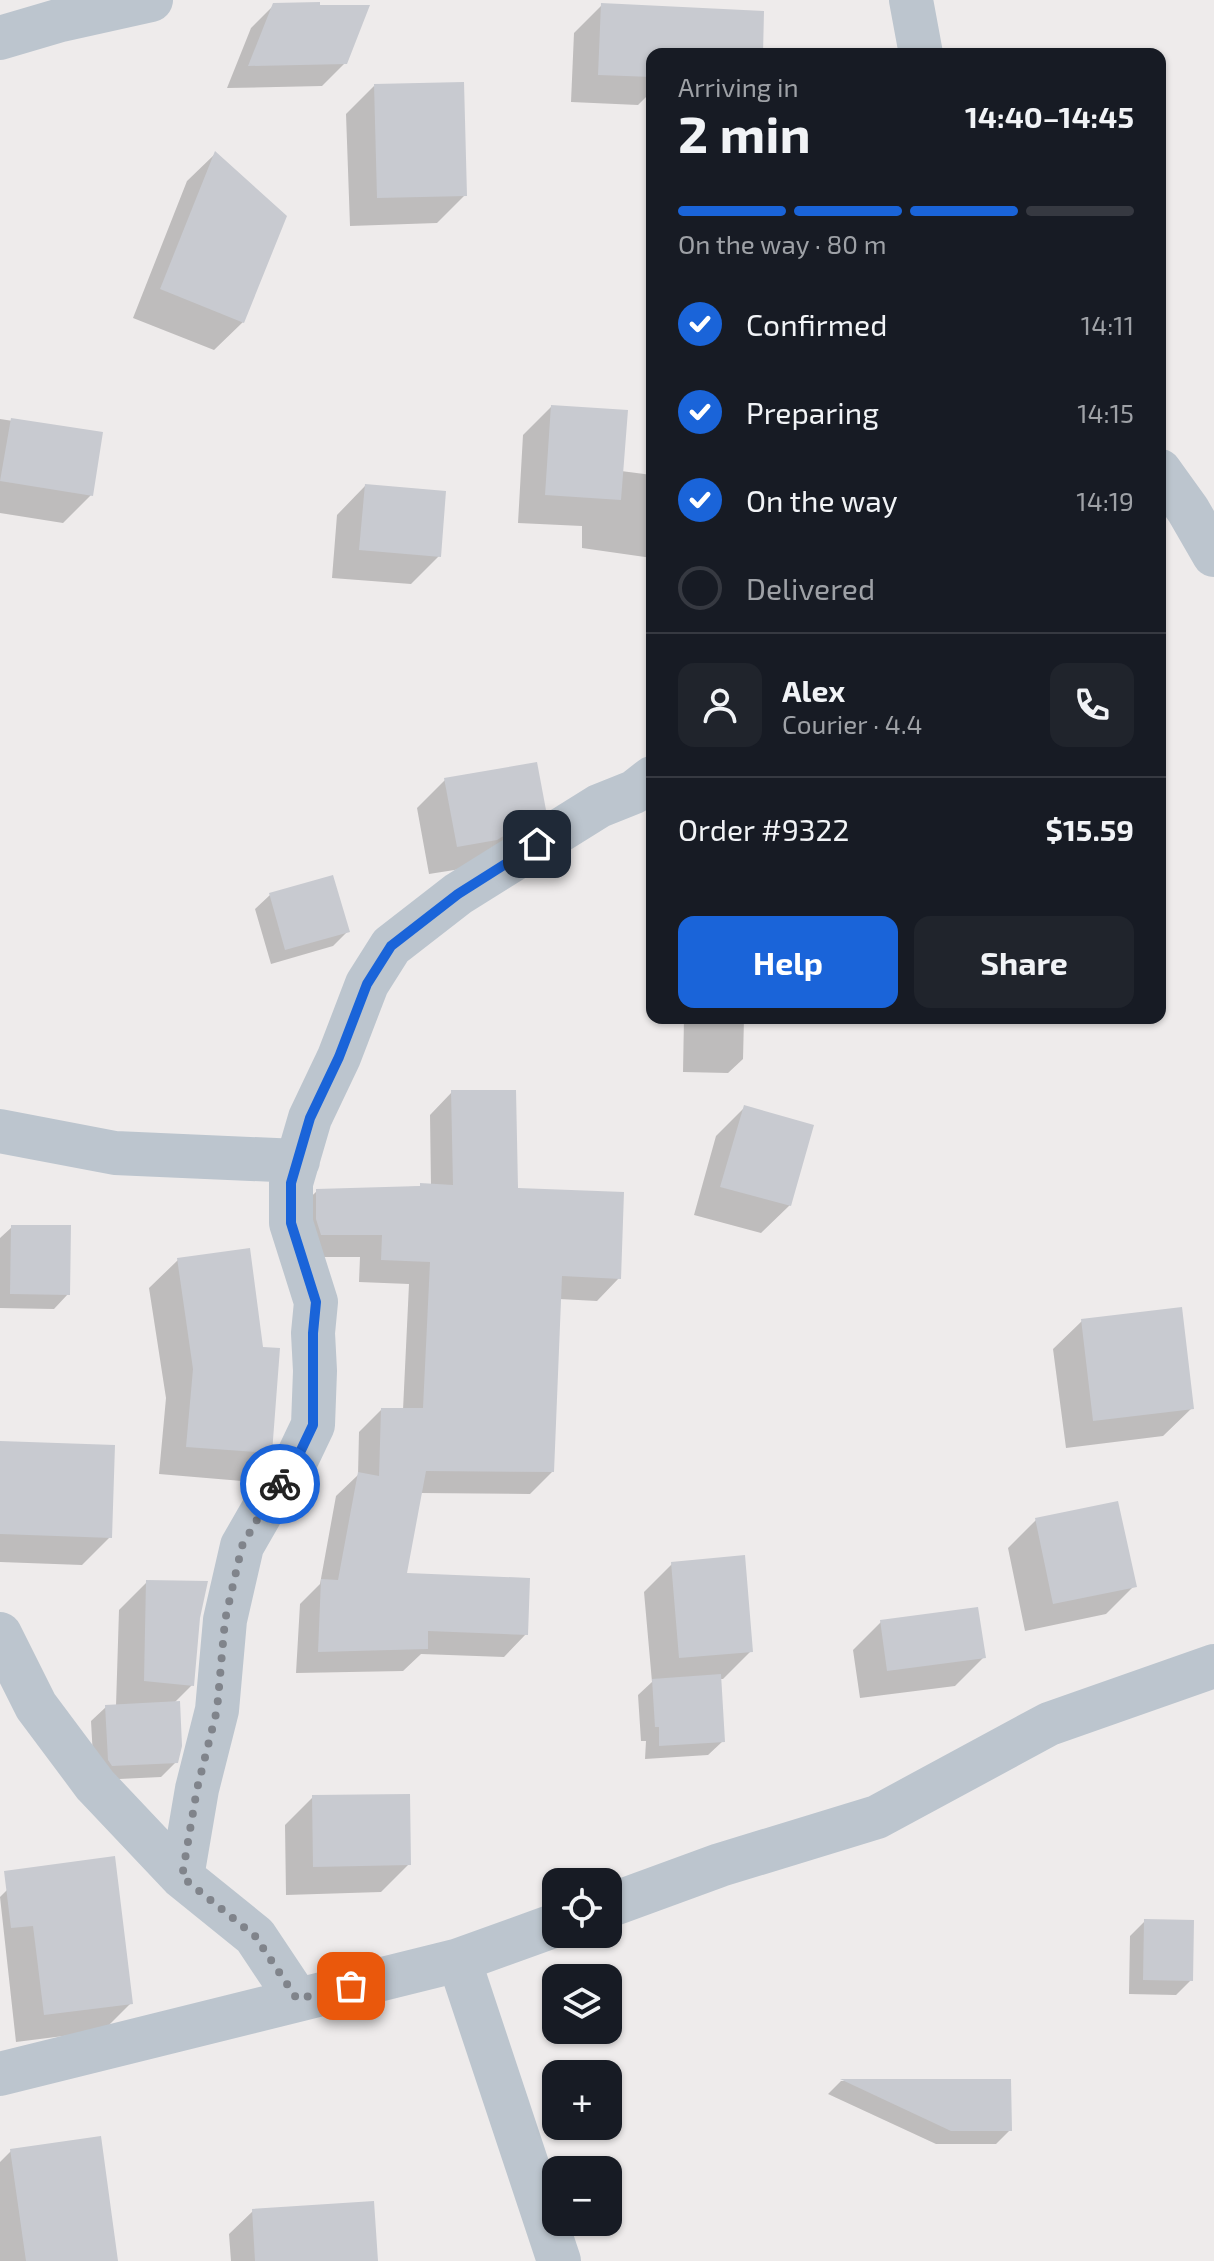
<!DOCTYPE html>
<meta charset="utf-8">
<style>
:root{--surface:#171b24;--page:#20242c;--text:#f1f3f6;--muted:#9ea1a6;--line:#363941;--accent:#1a64d9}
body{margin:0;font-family:"Exo 2",sans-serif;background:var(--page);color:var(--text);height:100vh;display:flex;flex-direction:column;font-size:30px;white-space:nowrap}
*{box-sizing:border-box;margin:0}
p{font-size:26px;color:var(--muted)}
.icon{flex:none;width:44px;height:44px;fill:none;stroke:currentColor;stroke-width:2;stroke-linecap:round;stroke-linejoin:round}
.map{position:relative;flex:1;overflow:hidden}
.drawer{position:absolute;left:646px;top:48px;width:520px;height:976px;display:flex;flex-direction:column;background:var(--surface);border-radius:16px;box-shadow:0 2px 6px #0004}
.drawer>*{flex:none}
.controls{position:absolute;left:542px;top:1868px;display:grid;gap:16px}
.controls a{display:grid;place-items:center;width:80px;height:80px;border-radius:16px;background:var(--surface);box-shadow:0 2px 6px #0004;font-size:40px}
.pin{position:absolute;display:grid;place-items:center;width:68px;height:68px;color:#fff;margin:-34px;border-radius:16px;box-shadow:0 4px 12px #0006}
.courier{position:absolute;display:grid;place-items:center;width:80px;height:80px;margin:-40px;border:6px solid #1a64d9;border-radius:50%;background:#fff;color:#222;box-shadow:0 2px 10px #0007}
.summary em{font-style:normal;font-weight:700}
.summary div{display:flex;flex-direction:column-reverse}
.summary{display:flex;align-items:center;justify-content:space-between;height:136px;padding:0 32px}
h1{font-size:52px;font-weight:700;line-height:60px}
.bar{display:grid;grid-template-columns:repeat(4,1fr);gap:12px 8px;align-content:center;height:96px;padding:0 32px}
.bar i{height:10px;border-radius:6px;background:var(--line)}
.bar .current{background:var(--accent)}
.bar p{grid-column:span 4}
.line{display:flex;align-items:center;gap:20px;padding:0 32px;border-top:2px solid var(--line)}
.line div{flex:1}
.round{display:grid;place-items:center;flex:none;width:84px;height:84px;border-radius:16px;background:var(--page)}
ol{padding:0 32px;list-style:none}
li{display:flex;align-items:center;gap:24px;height:88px}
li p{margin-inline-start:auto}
li .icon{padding:8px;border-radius:50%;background:var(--accent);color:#fff;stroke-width:4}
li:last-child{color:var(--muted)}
li i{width:44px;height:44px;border:4px solid var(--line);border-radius:50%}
.cta{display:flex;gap:16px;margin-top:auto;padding:16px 32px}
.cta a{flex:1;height:92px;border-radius:16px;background:var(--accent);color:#fff;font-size:32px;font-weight:700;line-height:92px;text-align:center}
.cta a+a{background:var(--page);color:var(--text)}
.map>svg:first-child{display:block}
</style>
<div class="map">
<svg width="1214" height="2261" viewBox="0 0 1214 2261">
<rect width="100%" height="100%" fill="#eeebeb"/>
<path fill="#0003" d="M 274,5 L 345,63 L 322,86 L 227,88 L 251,28 Z
M 602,5 L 667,54 L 652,54 L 652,91 L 638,105 L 571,102 L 574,33 Z
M 374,86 L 465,195 L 437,223 L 350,226 L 346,114 Z
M 215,154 L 243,322 L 214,350 L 133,318 L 187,181 Z
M 551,407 L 621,471 L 652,475 L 652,558 L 582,548 L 582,526 L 518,523 L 523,435 Z
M 0,419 L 100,434 L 91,495 L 63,523 L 0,513 Z
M 365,486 L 439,556 L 411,584 L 332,578 L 337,515 Z
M 445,780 L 543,809 L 515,838 L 467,868 L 429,874 L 417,808 Z
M 270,895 L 348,931 L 333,946 L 271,964 L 255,909 Z
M 684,1018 L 744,1018 L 743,1059 L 728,1073 L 683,1072 Z
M 452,1092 L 516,1189 L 619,1278 L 597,1301 L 559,1299 L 552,1472 L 530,1494 L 420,1493 L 404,1574 L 526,1634 L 504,1657 L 421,1654 L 403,1671 L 296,1673 L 300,1604 L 320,1584 L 336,1496 L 358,1475 L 359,1432 L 381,1410 L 403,1410 L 409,1284 L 359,1282 L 360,1257 L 299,1257 L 294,1213 L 317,1191 L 431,1186 L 430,1115 Z
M 744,1108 L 790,1205 L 761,1233 L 694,1215 L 716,1136 Z
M 12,1227 L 68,1294 L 54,1309 L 0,1308 L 0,1238 Z
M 178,1260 L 270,1452 L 242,1481 L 159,1474 L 166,1398 L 149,1288 Z
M 1082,1321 L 1192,1408 L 1163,1436 L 1066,1448 L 1053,1349 Z
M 0,1443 L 110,1537 L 82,1565 L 0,1562 Z
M 1036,1520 L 1134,1586 L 1106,1614 L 1025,1631 L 1008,1548 Z
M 672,1564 L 751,1651 L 723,1679 L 719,1679 L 723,1741 L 708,1755 L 645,1759 L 646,1741 L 641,1741 L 638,1695 L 652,1682 L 644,1592 Z
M 147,1582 L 198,1617 L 192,1685 L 173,1704 L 176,1762 L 161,1777 L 98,1780 L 94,1775 L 91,1721 L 106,1707 L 116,1706 L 119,1610 Z
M 881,1622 L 984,1657 L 955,1686 L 860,1698 L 853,1650 Z
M 313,1797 L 409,1864 L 381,1892 L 286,1895 L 285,1825 Z
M 27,1870 L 131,2003 L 103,2031 L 16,2042 L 0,1897 Z
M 1145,1921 L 1191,1980 L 1176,1995 L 1129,1994 L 1130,1936 Z
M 841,2081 L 1009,2081 L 1010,2130 L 996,2144 L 936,2144 L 828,2094 Z
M 11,2151 L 116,2261 L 0,2261 L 0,2162 Z
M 253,2211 L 376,2261 L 231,2261 L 229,2234 Z"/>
<path fill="#c8cad0" d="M 320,2 L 320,5 L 370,5 L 347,64 L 248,66 L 273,3 Z
M 601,3 L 764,11 L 763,54 L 652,54 L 652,77 L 598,75 Z
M 464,82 L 467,196 L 377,198 L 374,84 Z
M 215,151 L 287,216 L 244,323 L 160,289 Z
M 551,405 L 628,410 L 621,500 L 545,495 Z
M 11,418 L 103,432 L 93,496 L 0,481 Z
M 365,484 L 446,491 L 441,557 L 359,550 Z
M 537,762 L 546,810 L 497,840 L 457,847 L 444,778 Z
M 333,875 L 350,932 L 285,950 L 269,893 Z
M 451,1090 L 516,1090 L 518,1188 L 624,1192 L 621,1279 L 562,1276 L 554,1472 L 426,1471 L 407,1573 L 530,1578 L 528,1635 L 428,1631 L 428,1649 L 318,1652 L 321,1579 L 338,1580 L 358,1472 L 379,1476 L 381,1408 L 423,1408 L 430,1262 L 381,1260 L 382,1235 L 321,1235 L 316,1219 L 316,1189 L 420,1186 L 420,1183 L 453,1185 Z
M 744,1105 L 814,1125 L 791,1206 L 720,1187 Z
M 11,1225 L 71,1225 L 70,1295 L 10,1294 Z
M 250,1248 L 263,1347 L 280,1348 L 272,1453 L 186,1447 L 193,1369 L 177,1258 Z
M 1182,1307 L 1194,1409 L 1093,1421 L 1081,1319 Z
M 0,1441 L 115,1445 L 112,1538 L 0,1534 Z
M 1118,1501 L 1137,1587 L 1053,1604 L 1035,1518 Z
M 745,1555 L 753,1652 L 679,1658 L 671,1562 Z
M 146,1580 L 208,1581 L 200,1618 L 194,1686 L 144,1681 Z
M 978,1607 L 986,1658 L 887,1671 L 880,1620 Z
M 721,1674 L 725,1742 L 659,1746 L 659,1727 L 655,1727 L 652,1679 Z
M 180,1701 L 182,1746 L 178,1763 L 112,1766 L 108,1760 L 105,1705 Z
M 410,1794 L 411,1865 L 313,1867 L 312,1795 Z
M 115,1856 L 133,2004 L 44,2015 L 33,1926 L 11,1928 L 4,1871 Z
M 1144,1919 L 1194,1920 L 1193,1981 L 1143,1980 Z
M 840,2079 L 1011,2079 L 1012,2131 L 951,2131 Z
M 101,2136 L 118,2261 L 26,2261 L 10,2149 Z
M 374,2201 L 378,2261 L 255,2261 L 252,2209 Z"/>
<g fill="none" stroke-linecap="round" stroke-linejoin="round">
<path stroke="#bcc5ce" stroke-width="44" d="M 911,0 L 921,54
M 0,38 L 61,20 L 151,0
M 1160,471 L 1188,510 L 1214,555
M 0,1131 L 115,1153 L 298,1161
M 0,1634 L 36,1706 L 95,1785 L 182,1877 L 255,1936 L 297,1999
M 182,1877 L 197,1789 L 217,1710 L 225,1620 L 242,1546 L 269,1499 L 293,1467 L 313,1425 L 315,1371 L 313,1333 L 316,1302 L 291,1223 L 291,1183 L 310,1118 L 339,1057 L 367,984 L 391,946 L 458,894 L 599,806 L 634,792 L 652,778
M 608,1906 L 720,1865 L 877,1817 L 1049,1724 L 1214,1666
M 459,1960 L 559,2261
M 0,2074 L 459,1960 L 556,1925"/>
</g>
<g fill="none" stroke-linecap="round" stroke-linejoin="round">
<path stroke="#80848b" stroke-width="8" stroke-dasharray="0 14.4" d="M 280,1484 L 269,1499 L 242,1546 L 225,1620 L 217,1710 L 197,1789 L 182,1877 L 255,1936 L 297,1999 L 351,1986"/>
<path stroke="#1a64d9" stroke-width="10" d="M 280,1484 L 293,1467 L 313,1425 L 313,1333 L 316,1302 L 291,1223 L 291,1183 L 310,1118 L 339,1057 L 367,984 L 391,946 L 458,894 L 537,844"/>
</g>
</svg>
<div class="controls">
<a><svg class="icon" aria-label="locate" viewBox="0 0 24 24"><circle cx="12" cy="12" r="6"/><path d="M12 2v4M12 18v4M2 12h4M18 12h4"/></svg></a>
<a><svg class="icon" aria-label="layers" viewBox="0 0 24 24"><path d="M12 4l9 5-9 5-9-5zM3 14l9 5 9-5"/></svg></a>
<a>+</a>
<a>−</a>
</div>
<div class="pin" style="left:351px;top:1986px;background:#ea580c"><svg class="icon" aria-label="bag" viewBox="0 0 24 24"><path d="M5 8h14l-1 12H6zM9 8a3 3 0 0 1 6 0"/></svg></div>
<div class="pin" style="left:537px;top:844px;background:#1f2937"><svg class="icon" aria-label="home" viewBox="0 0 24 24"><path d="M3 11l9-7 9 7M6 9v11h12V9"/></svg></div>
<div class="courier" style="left:280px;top:1484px"><svg class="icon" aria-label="bike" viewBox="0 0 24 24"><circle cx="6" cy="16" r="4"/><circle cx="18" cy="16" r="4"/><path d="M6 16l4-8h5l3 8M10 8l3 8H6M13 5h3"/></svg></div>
<section class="drawer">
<div class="summary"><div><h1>2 min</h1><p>Arriving in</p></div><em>14:40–14:45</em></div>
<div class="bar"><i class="current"></i><i class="current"></i><i class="current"></i><i></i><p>On the way · 80 m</p></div>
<ol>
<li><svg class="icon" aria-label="check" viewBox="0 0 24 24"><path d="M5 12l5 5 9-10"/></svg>Confirmed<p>14:11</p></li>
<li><svg class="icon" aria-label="check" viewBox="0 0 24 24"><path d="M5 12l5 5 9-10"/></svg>Preparing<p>14:15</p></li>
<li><svg class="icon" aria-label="check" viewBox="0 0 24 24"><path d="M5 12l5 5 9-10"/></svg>On the way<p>14:19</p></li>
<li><i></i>Delivered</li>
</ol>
<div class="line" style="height:144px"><a class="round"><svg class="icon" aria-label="person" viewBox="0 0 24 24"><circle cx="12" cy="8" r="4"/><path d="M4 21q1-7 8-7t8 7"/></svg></a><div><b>Alex</b><p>Courier · 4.4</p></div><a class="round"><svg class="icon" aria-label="phone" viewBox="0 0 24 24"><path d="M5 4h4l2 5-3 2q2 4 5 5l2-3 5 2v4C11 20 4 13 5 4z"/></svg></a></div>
<div class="line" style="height:104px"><div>Order #9322</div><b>$15.59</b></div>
<div class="cta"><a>Help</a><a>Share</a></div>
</section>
</div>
